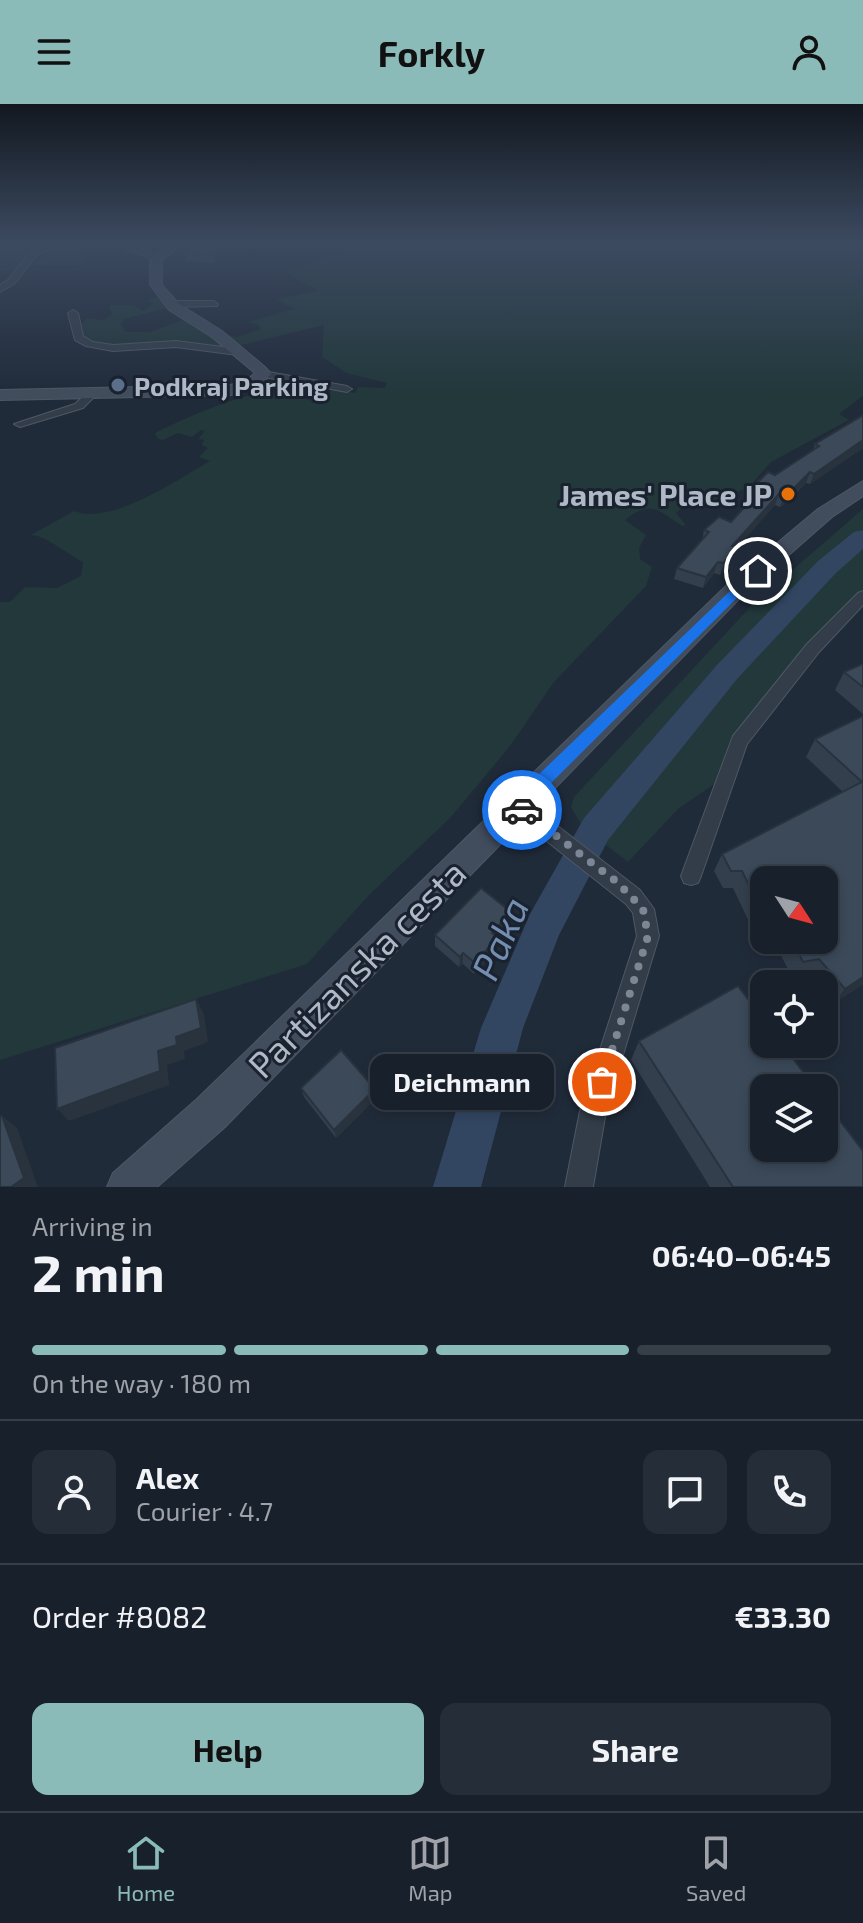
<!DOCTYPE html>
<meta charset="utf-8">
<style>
:root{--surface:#18202c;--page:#252d38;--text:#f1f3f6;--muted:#9fa3a9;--line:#363e48;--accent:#8bbbb9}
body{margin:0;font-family:"Exo 2",sans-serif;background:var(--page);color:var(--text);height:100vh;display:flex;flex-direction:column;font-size:30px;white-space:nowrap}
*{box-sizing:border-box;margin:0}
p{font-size:26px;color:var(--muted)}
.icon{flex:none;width:44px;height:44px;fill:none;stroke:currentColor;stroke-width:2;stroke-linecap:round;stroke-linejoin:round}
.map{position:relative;height:1083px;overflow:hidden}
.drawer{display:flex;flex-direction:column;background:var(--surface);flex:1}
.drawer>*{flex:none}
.needle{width:52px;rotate:126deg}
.tools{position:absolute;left:750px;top:762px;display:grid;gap:16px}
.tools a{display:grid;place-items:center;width:88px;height:88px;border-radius:16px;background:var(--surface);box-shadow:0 4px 12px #0003,0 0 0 2px var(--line);font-size:40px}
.pin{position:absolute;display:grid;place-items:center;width:68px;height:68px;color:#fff;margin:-34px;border:4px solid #fff;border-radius:50%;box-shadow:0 2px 8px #0007}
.courier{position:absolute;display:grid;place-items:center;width:80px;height:80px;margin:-40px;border:6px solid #1a73e8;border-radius:50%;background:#fff;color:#222;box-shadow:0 2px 10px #0007}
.bubble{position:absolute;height:56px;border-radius:16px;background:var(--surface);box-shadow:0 4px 12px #0003,0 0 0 2px var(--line);font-size:26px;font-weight:700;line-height:56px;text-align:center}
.overview em{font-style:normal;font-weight:700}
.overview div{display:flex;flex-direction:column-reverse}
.overview{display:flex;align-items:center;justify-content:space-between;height:136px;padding:0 32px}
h1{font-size:52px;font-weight:700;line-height:60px}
.bar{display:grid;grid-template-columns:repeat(4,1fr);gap:12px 8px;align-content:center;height:96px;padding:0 32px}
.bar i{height:10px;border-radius:6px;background:var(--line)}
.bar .active{background:var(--accent)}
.bar p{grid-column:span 4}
.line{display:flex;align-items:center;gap:20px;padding:0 32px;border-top:2px solid var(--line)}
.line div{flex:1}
.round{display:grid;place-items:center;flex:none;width:84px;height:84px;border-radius:16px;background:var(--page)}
.cta{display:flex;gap:16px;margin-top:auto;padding:16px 32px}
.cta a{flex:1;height:92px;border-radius:16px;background:var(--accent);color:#111;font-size:32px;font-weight:700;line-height:92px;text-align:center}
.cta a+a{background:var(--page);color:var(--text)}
header{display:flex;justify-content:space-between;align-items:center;height:104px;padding:0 32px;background:var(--accent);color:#111;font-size:36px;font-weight:700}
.menu{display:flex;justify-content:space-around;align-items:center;height:112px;border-top:2px solid var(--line);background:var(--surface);font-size:22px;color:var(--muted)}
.menu a{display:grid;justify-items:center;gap:4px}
.menu .active{color:var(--accent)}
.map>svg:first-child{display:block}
</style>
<header><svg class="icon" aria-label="menu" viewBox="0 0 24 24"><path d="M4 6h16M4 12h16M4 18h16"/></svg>Forkly<svg class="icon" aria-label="person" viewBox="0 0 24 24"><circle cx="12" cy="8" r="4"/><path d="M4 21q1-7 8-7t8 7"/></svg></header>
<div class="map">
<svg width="863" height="1083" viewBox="0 0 863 1083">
<rect width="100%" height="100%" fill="#202b3a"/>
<path fill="#22383b" d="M 0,138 L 27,138 L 22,141 L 35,142 L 26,147 L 32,149 L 9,178 L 0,183 L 13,167 L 0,167 Z
M 73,138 L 82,138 L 72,142 L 90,145 L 82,156 L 88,158 L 79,161 L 32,161 L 51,146 Z
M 330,138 L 466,138 L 498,144 L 525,138 L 863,138 L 863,292 L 839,310 L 849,316 L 771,358 L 748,384 L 704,400 L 687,398 L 676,409 L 686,421 L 682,422 C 658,406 651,396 625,416 L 646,431 L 639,444 L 640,455 L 652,463 L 646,482 L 554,578 L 510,642 L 451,713 L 370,790 L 307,860 L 0,956 L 0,498 L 10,498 L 25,483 L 57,484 L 81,472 L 83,458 C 69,451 45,431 31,431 L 74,407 C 110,422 177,376 210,357 L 199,353 L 208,344 L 202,341 L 204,336 L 198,335 L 205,327 L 201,326 L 192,333 L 178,329 L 163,336 L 158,335 L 155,329 C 178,317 244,288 267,289 C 274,290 284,290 292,291 C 311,295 317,304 333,285 L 355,289 L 358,283 L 385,284 L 387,279 L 346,269 L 322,253 L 324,221 L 236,242 L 225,231 L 237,233 L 261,225 L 257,220 L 248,218 L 294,205 L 277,195 L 318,187 L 285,168 L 338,148 Z
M 162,191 L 171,203 L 124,215 L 121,221 L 126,228 L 150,228 L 186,215 L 225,241 L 217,245 L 196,240 L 103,242 L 84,235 L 79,223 L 86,214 L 104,216 L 112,210 L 109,201 L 133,201 L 143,207 L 153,200 L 147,196 Z
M 863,405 L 863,425 L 772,508 L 644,649 L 585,727 L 571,703 L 574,693 L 753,500 Z
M 863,438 L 863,485 L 803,546 L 720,676 L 678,705 L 628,758 L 598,735 C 646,669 699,607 755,547 C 789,509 823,471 863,438 Z"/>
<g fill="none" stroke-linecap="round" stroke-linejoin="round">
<path fill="#324662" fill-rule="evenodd" d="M 863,426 L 863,445 L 836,469 L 737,575 L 608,736 L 559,831 L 523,924 L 481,1083 L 433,1083 L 481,924 L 530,810 L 584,714 L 717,561 L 818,457 L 854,428 Z"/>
<g stroke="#4e5864" stroke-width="2">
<path id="street" d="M 56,138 L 66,138 L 37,151 L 14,180 L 0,188 L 0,181 L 8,176 L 31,147 Z
M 113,138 C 126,137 150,145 160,155 L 153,157 C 141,146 125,149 113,138 Z
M 214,197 L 218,200 L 217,202 L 172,203 L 168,200 L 172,197 Z
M 73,206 L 78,209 L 83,232 L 93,238 L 113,241 L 176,237 L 238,245 L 243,248 L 238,251 L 176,243 L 113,247 L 86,242 L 75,236 L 68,209 Z
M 263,267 L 347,282 L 352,285 L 347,288 L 259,272 L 259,268 Z
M 87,289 L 96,291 L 83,304 L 20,323 L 14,320 L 75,300 Z
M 863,487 L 863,501 L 819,548 L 747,640 L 701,772 L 698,779 L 691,781 L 684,779 L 681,772 L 733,632 L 807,540 L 858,489 Z
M 517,694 L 524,696 L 640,786 L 654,805 L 659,832 L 606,1007 L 593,1083 L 565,1083 L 580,1007 L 637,832 L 633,809 L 626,800 L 510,708 L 507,702 L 510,696 Z"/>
</g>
<g stroke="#4e5864" stroke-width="2">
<path id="secondary" d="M 171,138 L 184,138 L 162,156 L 162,181 L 179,200 L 222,227 L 265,263 L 271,270 L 258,283 L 231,291 L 0,296 L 0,286 L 230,281 L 246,277 L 255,269 L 212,233 L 169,206 L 150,181 L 150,155 Z
M 863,377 L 863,392 L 832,413 L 743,491 L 225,1023 L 157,1083 L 107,1083 L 113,1069 L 197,995 L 727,481 L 818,405 Z"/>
</g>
<use href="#street" fill="#333d4a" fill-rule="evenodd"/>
<use href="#secondary" fill="#414c5d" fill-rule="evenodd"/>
</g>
<path fill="#333f4d" d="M 228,144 L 214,159 L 187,157 L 185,148 Z
M 863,311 L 863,344 L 810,380 L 806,379 L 787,398 L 780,403 L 775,401 L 733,448 L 731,454 L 720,471 L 714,469 L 703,484 L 674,475 L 677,464 L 702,437 L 704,426 L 731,418 L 754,393 L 752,392 L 755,381 L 775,371 L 813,346 L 815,340 Z
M 863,560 L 863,610 L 835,586 L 844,568 Z
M 863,612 L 863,880 L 833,900 L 824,890 L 824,880 L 816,880 L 807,870 L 792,873 L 773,836 L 824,836 L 764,776 L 764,822 L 752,824 L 733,784 L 723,784 L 714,767 L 722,750 L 843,688 L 806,653 L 815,635 Z
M 511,809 L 510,819 L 497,833 L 496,844 L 474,870 L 463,860 L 459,863 L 435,842 L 435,831 Z
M 639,937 L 863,1083 L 710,1083 L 631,956 Z
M 301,984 L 375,985 L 376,994 L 336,1034 L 304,993 Z"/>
<path fill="#29333e" d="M 226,138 L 227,138 L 228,144 L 214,159 L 212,151 Z
M 863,336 L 863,344 L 810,380 L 814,370 Z
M 810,368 L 806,379 L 787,398 L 780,403 L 784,392 Z
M 779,390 L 775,401 L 733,448 L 731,454 L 720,471 L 724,459 L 732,442 Z
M 718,458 L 714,469 L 703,484 L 706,473 Z
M 511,808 L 510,819 L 491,840 L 492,829 Z
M 498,833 L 496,844 L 474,870 L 475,859 Z
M 463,849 L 463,860 L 459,863 L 460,853 Z
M 863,873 L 863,880 L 833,900 L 845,885 Z
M 196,895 L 204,910 L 208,938 L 184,947 L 185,955 L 167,961 L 169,981 L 69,1017 L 57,1005 L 158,947 L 176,933 Z
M 375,985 L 376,994 L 336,1034 L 334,1026 Z
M 2,1012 L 17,1024 L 38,1083 L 11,1083 Z"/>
<path fill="#3b4959" stroke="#29333e" stroke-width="2" d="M 196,138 L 226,138 L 212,151 L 185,148 Z
M 863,311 L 863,336 L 814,370 L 810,368 L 791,387 L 784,392 L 779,390 L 732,442 L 735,443 L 724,459 L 718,458 L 706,473 L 677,464 L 709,428 L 704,426 L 719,413 L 731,418 L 762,384 L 755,381 L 768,368 L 775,371 L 819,342 L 815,340 Z
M 863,560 L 863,583 L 844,568 Z
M 863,612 L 863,873 L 845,885 L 819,855 L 803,858 L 792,836 L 824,836 L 824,776 L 764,776 L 764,807 L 762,808 L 742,767 L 731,767 L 722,750 L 862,678 L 815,635 Z
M 481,784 L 511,808 L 492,829 L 498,833 L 475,859 L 463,849 L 460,853 L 435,831 Z
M 738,882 L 764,916 L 764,940 L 782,940 L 815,984 L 764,984 L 764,1044 L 824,1044 L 824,996 L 863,1047 L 863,1083 L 733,1083 L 639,937 Z
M 196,895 L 201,924 L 176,933 L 177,941 L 158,947 L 160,967 L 57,1005 L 55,944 Z
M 341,946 L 375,985 L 334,1026 L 301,984 Z
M 2,1012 L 24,1074 L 11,1083 L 0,1083 L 0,1013 Z"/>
<linearGradient id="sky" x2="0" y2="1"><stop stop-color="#121820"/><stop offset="0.48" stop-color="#3c4a60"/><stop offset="1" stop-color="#3c4a60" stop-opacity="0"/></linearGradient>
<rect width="863" height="289" fill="url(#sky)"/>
<path fill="#1a73e8" d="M 754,464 L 764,467 L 528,702 L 527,710 L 522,712 L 511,707 L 511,697 Z"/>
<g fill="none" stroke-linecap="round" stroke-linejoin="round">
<path stroke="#7c8795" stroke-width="8" stroke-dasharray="0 14.4" d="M 522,706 L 617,778 L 643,805 L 648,832 L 602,978"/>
</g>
<circle fill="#5c6f8a" stroke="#19222e" stroke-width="3" cx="118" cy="281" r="8"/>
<circle fill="#e8710a" stroke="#19222e" stroke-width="3" cx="788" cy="390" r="8"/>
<g text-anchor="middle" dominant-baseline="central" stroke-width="6" stroke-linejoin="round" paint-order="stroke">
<g font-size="26" font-weight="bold" fill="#aeb8c6" stroke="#19222e" text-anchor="start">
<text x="134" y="281">Podkraj Parking</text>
</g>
<g font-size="30" font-weight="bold" fill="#aeb8c6" stroke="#19222e" text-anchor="end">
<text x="772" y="390">James' Place JP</text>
</g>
<g font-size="36" fill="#aeb8c6" stroke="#19222e">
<text transform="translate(356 864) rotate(-45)">Partizanska cesta</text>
</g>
<g font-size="38" font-style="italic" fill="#748eb1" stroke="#19222e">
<text transform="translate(499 834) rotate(-66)">Paka</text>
</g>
</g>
</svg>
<div class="tools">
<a><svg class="needle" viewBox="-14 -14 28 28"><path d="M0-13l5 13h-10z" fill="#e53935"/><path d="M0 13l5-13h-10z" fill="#9fa3a9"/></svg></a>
<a><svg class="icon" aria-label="locate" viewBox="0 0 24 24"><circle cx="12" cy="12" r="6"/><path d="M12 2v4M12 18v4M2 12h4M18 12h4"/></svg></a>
<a><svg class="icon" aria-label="layers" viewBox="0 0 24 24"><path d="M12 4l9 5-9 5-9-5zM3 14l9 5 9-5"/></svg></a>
</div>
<div class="pin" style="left:602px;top:978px;background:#ea580c"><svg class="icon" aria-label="bag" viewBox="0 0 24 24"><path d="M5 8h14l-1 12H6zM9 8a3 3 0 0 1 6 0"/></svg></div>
<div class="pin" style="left:758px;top:467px;background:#1f2937"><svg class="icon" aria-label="home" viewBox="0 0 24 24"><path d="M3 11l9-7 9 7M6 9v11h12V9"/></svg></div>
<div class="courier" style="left:522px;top:706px"><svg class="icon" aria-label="car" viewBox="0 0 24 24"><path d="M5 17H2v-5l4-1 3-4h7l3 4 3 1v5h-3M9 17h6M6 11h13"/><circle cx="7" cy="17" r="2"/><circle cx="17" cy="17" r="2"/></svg></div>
<div class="bubble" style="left:370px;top:950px;width:184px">Deichmann</div>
</div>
<section class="drawer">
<div class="overview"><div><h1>2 min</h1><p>Arriving in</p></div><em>06:40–06:45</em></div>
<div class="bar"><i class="active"></i><i class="active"></i><i class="active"></i><i></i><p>On the way · 180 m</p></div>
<div class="line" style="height:144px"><a class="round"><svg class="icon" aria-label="person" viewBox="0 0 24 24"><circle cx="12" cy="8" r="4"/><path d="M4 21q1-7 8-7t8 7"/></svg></a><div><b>Alex</b><p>Courier · 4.7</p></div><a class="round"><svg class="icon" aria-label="chat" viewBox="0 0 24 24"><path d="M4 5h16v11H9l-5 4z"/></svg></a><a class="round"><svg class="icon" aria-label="phone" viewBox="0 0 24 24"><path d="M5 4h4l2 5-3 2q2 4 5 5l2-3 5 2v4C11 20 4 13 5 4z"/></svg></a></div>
<div class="line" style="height:104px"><div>Order #8082</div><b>€33.30</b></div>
<div class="cta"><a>Help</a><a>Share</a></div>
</section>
<nav class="menu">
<a class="active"><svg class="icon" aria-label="home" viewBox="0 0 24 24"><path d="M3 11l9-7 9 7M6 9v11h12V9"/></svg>Home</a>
<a><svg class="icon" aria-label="map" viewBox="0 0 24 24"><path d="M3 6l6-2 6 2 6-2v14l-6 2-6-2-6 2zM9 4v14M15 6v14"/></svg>Map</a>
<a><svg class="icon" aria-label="saved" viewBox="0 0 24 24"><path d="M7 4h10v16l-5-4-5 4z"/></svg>Saved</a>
</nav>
